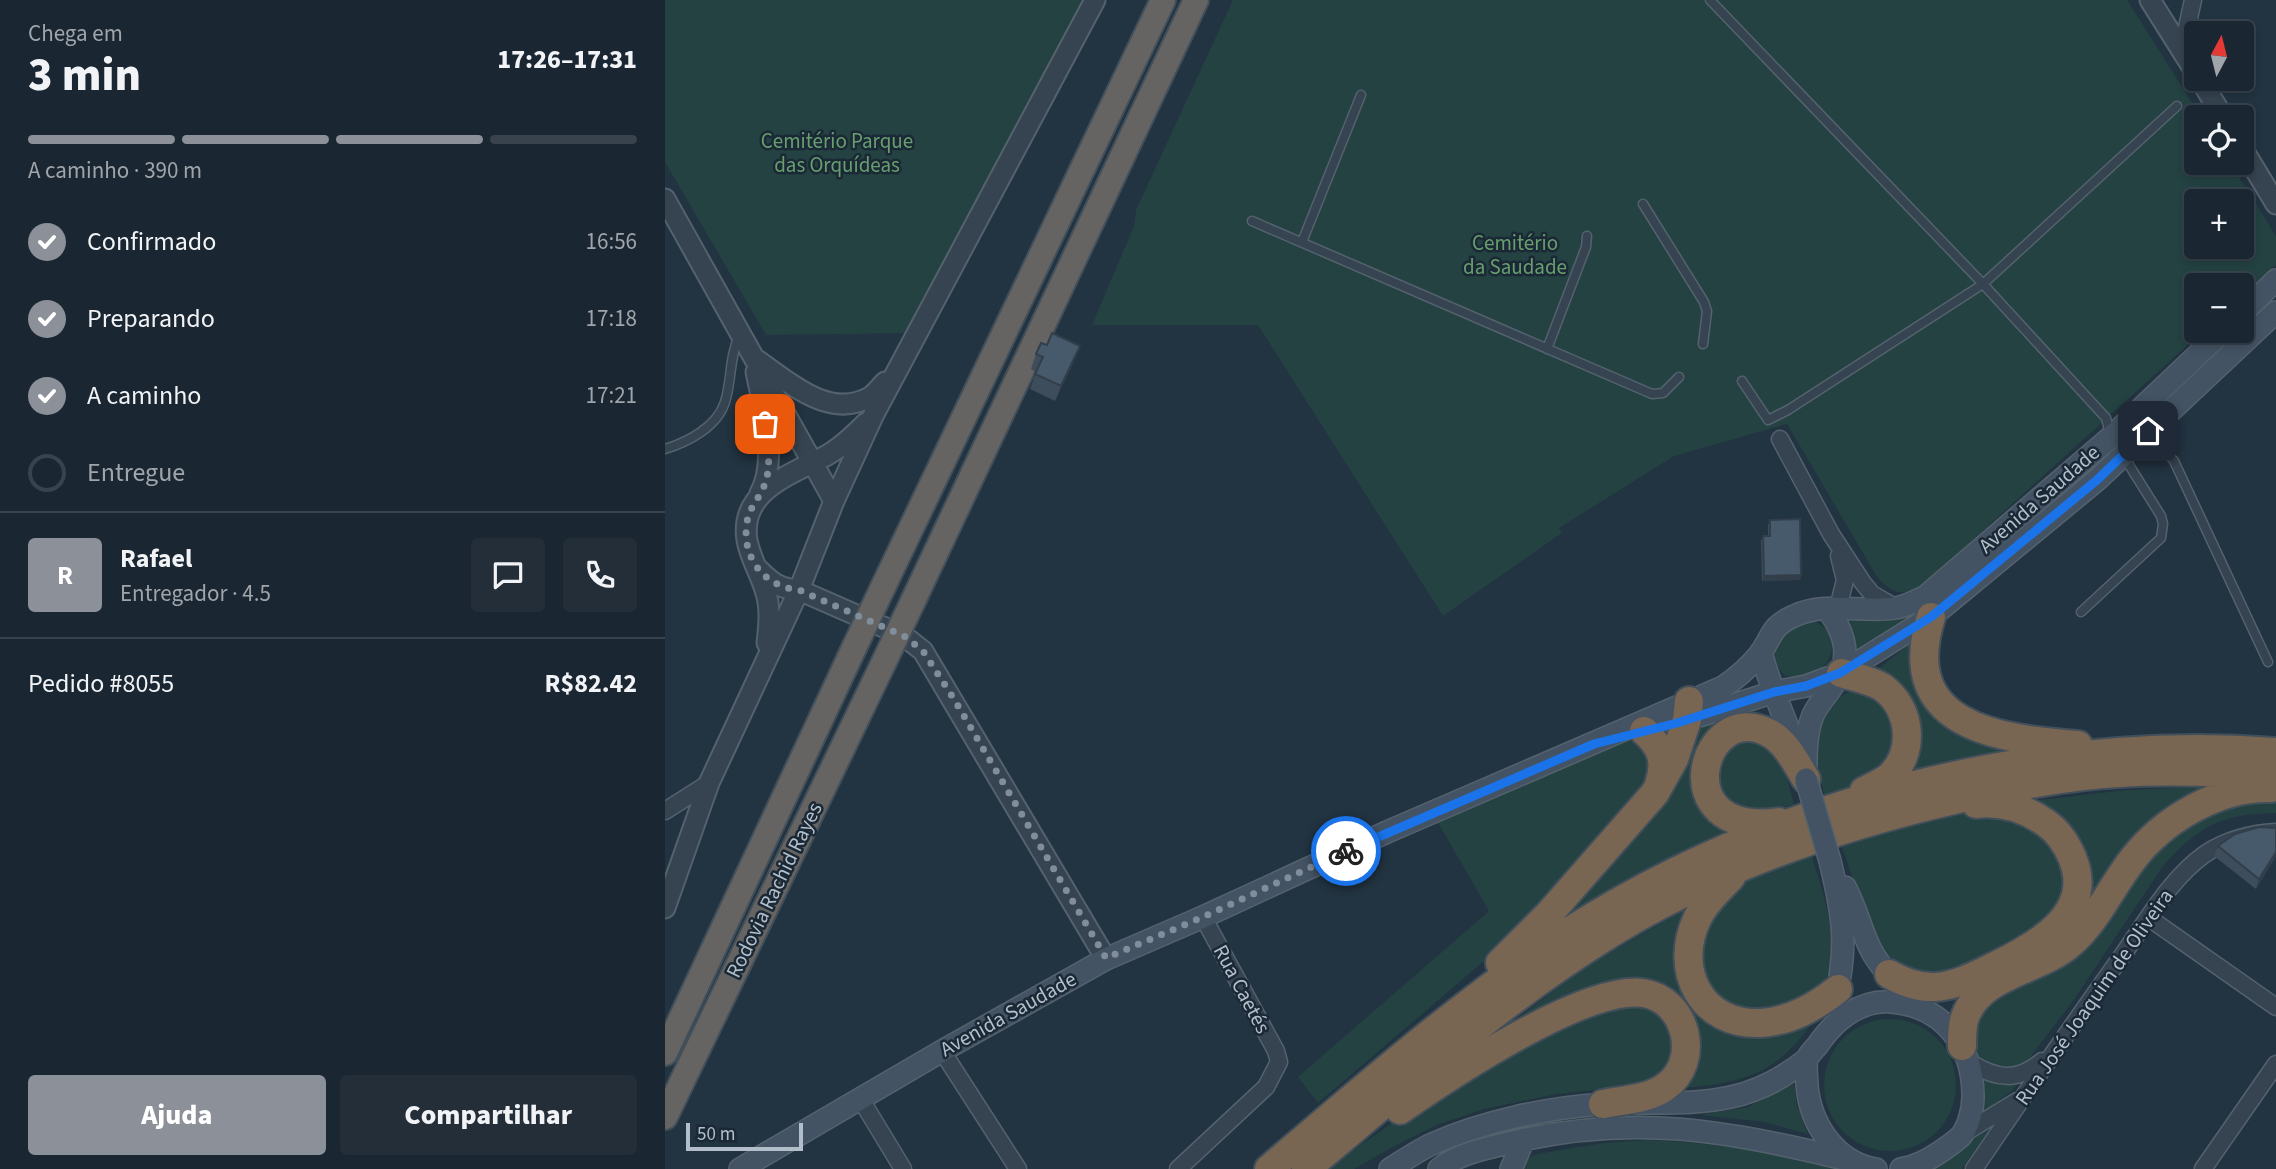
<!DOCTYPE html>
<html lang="pt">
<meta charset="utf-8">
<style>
:root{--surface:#1a2631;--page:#232e39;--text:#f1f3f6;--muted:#9fa5ab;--line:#38434d;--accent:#8c9099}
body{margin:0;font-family:"Source Sans 3",sans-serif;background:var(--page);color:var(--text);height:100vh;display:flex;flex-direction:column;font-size:26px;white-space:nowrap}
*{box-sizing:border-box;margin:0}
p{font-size:23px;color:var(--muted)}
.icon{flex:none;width:38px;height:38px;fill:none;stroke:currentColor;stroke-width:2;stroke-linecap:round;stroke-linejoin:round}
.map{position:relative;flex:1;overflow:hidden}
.side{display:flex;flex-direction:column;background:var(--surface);width:665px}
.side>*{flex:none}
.needle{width:46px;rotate:7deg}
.tools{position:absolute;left:1519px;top:21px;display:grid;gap:14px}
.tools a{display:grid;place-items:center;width:70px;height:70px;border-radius:7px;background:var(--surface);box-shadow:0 4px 10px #0003,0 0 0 2px var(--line);font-size:35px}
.scale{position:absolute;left:21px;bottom:18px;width:117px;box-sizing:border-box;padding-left:7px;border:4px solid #b2bfcb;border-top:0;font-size:19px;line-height:24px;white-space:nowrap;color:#b2bfcb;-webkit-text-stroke:5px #1b2936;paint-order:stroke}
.pin{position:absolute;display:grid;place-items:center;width:60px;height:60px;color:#fff;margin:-30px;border-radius:14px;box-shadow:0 4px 10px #0006}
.courier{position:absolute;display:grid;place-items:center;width:70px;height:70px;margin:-35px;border:5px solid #1a73e8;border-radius:50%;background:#fff;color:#222;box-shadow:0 2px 9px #0007}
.summary em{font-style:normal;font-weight:800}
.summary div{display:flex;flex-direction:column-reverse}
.summary{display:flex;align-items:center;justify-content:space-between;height:119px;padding:0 28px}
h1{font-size:46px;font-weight:800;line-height:52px}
.bar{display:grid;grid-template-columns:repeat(4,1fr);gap:10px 7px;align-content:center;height:84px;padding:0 28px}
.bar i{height:9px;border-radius:5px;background:var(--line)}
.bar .active{background:var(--accent)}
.bar p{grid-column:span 4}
.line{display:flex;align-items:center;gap:18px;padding:0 28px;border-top:2px solid var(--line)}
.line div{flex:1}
.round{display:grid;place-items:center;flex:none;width:74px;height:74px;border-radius:7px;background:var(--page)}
ol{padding:0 28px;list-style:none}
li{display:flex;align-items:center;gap:21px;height:77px}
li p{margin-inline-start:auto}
li .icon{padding:7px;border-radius:50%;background:var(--accent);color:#fff;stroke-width:4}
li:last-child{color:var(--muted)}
li i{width:38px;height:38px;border:4px solid var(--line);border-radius:50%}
.cta{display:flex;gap:14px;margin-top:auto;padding:14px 28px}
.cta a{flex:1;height:80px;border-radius:7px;background:var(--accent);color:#fff;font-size:28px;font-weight:800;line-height:80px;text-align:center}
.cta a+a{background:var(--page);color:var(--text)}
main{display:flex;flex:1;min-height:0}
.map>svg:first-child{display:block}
</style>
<main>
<section class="side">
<div class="summary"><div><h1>3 min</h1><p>Chega em</p></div><em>17:26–17:31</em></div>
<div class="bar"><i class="active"></i><i class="active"></i><i class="active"></i><i></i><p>A caminho · 390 m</p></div>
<ol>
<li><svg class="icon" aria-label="check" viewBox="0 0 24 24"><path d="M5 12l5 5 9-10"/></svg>Confirmado<p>16:56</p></li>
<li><svg class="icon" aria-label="check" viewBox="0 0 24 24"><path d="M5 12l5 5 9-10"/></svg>Preparando<p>17:18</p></li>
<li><svg class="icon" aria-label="check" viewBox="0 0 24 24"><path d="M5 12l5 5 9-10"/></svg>A caminho<p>17:21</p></li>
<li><i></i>Entregue</li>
</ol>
<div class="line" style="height:126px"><b class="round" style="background:var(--accent);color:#fff">R</b><div><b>Rafael</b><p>Entregador · 4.5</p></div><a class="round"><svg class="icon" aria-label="chat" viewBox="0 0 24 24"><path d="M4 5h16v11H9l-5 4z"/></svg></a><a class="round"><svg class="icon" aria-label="phone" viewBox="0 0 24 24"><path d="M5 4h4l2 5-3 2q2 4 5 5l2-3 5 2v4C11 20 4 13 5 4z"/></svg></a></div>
<div class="line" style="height:91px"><div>Pedido #8055</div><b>R$82.42</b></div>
<div class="cta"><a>Ajuda</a><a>Compartilhar</a></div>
</section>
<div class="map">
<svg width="1611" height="1169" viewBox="0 0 1611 1169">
<rect width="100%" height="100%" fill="#223341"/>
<path fill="#244242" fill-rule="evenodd" d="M 0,0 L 418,0 L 255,333 L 101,335 L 0,162 Z
M 568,0 L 1462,0 L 1536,117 L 1531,117 L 1531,163 L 1565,163 L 1611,236 L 1611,265 L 1577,296 L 1577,285 L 1531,285 L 1531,331 L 1538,331 L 1258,585 C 1238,598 1225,593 1211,575 L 1122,424 L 1009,456 L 894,528 L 897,533 L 778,616 L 593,325 L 427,325 L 469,226 L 471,210 ZM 1531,201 L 1577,201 L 1577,247 L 1531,247 Z
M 1262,602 L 1251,615 L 1189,650 L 1188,630 L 1183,622 L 1218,617 Z
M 1142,620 L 1150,621 L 1165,632 C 1175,663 1148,683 1119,675 C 1095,650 1119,631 1142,620 Z
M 1246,643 L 1251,678 L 1361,747 L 1237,774 L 1245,762 L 1213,669 Z
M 1190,689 L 1201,690 L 1228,715 L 1230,756 L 1200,782 L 1160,796 C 1146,750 1139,712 1190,689 Z
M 1077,717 L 1060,722 L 1043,811 L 1060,831 L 974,872 L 876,934 L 1032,724 Z
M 1094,737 L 1119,767 L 1129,804 L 1104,811 L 1076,812 L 1055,793 L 1053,759 L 1068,742 Z
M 966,740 L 975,742 L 989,764 L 979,787 L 846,938 L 653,1103 L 633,1077 L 824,911 L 772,821 L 958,741 Z
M 1555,786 L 1409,927 L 1417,891 L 1365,801 L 1462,790 Z
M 1611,794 L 1611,813 C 1556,814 1534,826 1498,866 L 1406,1004 L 1358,1066 C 1349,1070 1345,1070 1336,1069 C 1308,1064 1307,1039 1308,1016 L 1538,812 Z
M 1300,811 L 1355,815 L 1399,857 L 1399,898 L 1359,942 L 1268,977 L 1224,962 L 1208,936 L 1173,836 Z
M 1146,854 C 1157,890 1187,968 1146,996 C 1135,1003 1122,1005 1110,1007 C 1096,1010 1077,1011 1062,1006 C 1054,1003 1045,992 1037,985 L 1034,931 L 1076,884 L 1089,876 Z
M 1029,904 L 1032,1004 L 1153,1014 C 1115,1073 1082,1083 1014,1088 L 1020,1077 L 992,986 L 803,1056 L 919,968 Z
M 947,1002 L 1000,1011 L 1015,1048 L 990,1084 L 892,1094 L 819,1109 L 772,1125 L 735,1143 L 689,1169 L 664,1169 C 750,1100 849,1053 947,1002 Z
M1159 1085a66 66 0 1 1 132 0a66 66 0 1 1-132 0Z
M 1319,1077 L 1343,1085 L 1353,1083 L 1349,1089 L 1316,1114 L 1320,1090 Z
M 1129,1084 L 1132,1106 L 1143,1134 L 1099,1122 L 1034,1115 L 1083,1107 Z
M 1325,1129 L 1297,1169 L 1268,1169 L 1297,1146 Z
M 983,1140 C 1049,1143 1112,1152 1175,1169 L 856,1169 L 864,1158 L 872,1154 L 938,1143 Z"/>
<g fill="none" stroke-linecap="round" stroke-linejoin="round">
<g stroke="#54626e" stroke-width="11">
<path id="service" d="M 1045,0 L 1318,284 L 1441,418 L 1445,434
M 978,204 L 1039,302 L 1042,311 L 1038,344
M 587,221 L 987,394 L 998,393 L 1014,377
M 637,242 L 696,95
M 882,349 L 921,247 L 922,236
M 1077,381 L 1103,420 L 1123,410 L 1318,284 L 1512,106
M 1485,433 L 1509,461 L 1603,662
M 0,449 C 23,442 52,427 60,402 C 67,380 64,358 74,336
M 1416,612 L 1496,538 L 1498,524 L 1496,516 L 1459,457"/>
</g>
<g stroke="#54626e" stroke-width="19">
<path id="minor" d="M 1517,50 L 1528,0
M 1115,439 L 1166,534 L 1198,583 L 1207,594 L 1231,608
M 1173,608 L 1180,580 L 1174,556
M 0,811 L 44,783
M 1484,918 L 1611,1007
M 277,1051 L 353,1169
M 1306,1063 C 1331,1079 1353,1082 1377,1061
M 195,1098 L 238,1169
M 1298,1134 L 1352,1101
M 513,1169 L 601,1087 L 614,1062 L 611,1051 L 538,917
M 1309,1169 C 1358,1097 1408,1024 1459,953 C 1483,919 1506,878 1540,854 C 1560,840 1587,833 1611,832
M 1538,1169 L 1611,1064"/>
</g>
<g stroke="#54626e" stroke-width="23">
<path id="tertiary" d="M 1485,0 L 1531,73
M 1535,79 L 1558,117
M 1577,148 L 1611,204
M 0,199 L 169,501
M 92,360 C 124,382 164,420 205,397 C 210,394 215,387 220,382
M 91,372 C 98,406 113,462 95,493
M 93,569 C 106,582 114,589 134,590 L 239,636 L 258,651 L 441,959
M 102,643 C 104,626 106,607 100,590 C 95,573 85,558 82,540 C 74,489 129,474 164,454 C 178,446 190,434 201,423
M 0,908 L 44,783 L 134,590 L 169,501 L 209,414 L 430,0"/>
</g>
<g stroke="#54626e" stroke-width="24">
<path id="secondary" d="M 1577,313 L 1611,280
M 1096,652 C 1105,689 1123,722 1134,759
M 1009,724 L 1109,692 L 1141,686 L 1176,673 L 1266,617 L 1432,480 L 1611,312
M 1141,779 C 1141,758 1140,735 1148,715 C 1155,700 1168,689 1175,674 C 1186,651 1177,628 1162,609
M 1165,861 C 1178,915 1184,948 1169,1004
M 1180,887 C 1191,907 1196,930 1206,950 C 1213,964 1224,975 1233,987
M 75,1169 L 277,1051 L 441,959 L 538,917 L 722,832 L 1058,687 C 1072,678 1083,668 1094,655 C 1108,637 1104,627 1129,616 C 1160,601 1198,613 1231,608 C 1242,606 1251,601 1261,596 L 1446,437 L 1558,331
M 725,1169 C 738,1161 752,1151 767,1144 C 819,1121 881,1108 938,1104 C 1019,1100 1074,1114 1142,1059
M 774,1169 C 794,1153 823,1148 848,1142 C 968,1114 1062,1130 1179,1159
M 846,1169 L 859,1139
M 1211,1169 C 1171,1163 1145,1124 1142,1085 C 1142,1078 1140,1066 1142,1059 C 1144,1055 1149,1049 1152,1046 C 1169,1021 1194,1000 1226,1002 C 1278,1006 1308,1045 1308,1096 C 1308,1108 1304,1126 1296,1136 C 1290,1142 1282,1147 1275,1152 C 1263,1160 1250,1167 1236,1169"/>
</g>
<g stroke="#414f5b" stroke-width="28">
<path id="trunk" d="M 219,585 L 498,0
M 249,599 L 531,0
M 0,1053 L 189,648
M 0,1117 L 218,664"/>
</g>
<g stroke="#414f5b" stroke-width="32">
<path id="motorway" d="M 1266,617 C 1232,726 1332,739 1413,745
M 1176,673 C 1189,677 1205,680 1217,687 C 1247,708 1251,754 1223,778 C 1216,783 1207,787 1199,791
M 979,731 C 996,746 1002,761 994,784
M 1114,822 C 998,839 1037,697 1104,733 C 1121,742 1131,763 1141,779
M 1066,877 C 1054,890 1040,902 1032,919 C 1008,970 1036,1026 1096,1023 C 1126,1021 1150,1007 1173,989
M 835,963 L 884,914 L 990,793 L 1009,759 L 1022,720 L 1024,701
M 1224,974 C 1238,982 1253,988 1270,987 C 1291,986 1311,975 1330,966 C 1371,946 1431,914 1407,857 C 1401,843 1394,832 1381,823 C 1361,809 1337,801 1311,804
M 1297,1046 C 1297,1038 1297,1028 1299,1020 C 1313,974 1373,972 1405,944 C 1432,921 1446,887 1468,859 C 1499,819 1555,786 1606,788
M 735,1110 C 784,1076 920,985 978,993 C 1022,999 1037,1062 1000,1087 C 984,1099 957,1100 938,1104
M 604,1169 C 701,1086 798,1001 905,931 C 1106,802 1373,734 1611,752
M 641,1169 C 736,1090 828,1008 932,942 C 1042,871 1166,828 1293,799 C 1346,787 1400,776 1454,773 C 1506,770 1559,772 1611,775"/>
</g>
<use href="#service" stroke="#364451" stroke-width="8"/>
<use href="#minor" stroke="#364451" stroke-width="16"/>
<use href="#tertiary" stroke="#364451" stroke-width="19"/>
<use href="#secondary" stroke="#445364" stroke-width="21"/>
<use href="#trunk" stroke="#666462" stroke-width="24"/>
<use href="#motorway" stroke="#786552" stroke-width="28"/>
<g stroke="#54626e" stroke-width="24" stroke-linecap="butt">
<path id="secondary-bridge" d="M 1141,779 L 1165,861"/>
</g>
<g stroke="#414f5b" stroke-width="28" stroke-linecap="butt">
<path id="trunk-bridge" d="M 189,648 L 219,585
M 218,664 L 249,599"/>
</g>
<use href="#secondary-bridge" stroke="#445364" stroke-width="21"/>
<use href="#trunk-bridge" stroke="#666462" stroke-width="24"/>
</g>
<path fill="#3d4d5c" d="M 371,354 L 409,361 L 390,401 L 365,389 L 371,372 L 366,369 Z
M 1105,520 L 1136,575 L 1135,580 L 1097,581 L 1096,541 L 1098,536 L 1103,536 L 1103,525 Z
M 1553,846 L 1611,856 L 1591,889 L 1549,856 Z"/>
<path fill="#323f4b" d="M 415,346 L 409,361 L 390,401 L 396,386 Z
M 1136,575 L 1135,580 L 1097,581 L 1099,576 Z
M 1611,852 L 1611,856 L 1591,889 L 1594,879 Z"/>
<path fill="#475a6b" stroke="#323f4b" stroke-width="2" d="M 387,333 L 415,346 L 396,386 L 370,374 L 378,357 L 371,354 L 376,343 L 382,345 Z
M 1135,519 L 1136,575 L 1099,576 L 1098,536 L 1105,536 L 1105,520 Z
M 1594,827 L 1611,828 L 1611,852 L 1594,879 L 1553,846 L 1570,834 Z"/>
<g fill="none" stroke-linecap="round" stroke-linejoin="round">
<path stroke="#808e9b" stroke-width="7" stroke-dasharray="0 12.6" d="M 100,424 C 102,442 107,465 100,483 C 96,497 84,507 82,522 C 76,557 99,587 134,590 L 239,636 L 258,651 L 289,699 L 441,958 L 538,917 L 681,851"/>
<path stroke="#1a73e8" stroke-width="9" d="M 681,851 L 929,744 L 1012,723 L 1109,692 L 1141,686 L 1175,673 L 1266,617 L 1432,480 L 1483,431"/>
</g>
<g text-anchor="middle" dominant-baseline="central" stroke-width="5" stroke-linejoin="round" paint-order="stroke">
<g font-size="21" fill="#679f6e" stroke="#1b2936">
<text x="172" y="141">Cemitério Parque<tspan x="172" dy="24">das Orquídeas</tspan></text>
<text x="850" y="243">Cemitério<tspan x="850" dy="24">da Saudade</tspan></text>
</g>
<g font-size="21" fill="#b2bfcb" stroke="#1b2936">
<text transform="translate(1374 499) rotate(-41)">Avenida Saudade</text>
<text transform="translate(109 890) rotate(-64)">Rodovia Rachid Rayes</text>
<text transform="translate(577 989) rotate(62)">Rua Caetés</text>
<text transform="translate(1429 997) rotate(-55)">Rua José Joaquim de Oliveira</text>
<text transform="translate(343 1014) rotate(-29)">Avenida Saudade</text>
</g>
</g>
</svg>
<div class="tools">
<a><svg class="needle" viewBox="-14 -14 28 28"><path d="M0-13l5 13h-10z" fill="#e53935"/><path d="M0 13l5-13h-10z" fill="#9fa5ab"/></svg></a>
<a><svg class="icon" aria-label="locate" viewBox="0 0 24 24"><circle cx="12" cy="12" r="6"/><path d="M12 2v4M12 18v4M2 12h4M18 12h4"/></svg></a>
<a>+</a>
<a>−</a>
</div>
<div class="scale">50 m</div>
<div class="pin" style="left:100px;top:424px;background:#ea580c"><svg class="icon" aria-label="bag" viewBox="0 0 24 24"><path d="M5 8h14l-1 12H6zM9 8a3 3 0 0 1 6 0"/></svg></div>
<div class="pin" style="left:1483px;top:431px;background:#1f2937"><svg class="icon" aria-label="home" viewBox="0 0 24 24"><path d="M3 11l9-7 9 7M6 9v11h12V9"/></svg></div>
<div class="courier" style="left:681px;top:851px"><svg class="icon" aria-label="bike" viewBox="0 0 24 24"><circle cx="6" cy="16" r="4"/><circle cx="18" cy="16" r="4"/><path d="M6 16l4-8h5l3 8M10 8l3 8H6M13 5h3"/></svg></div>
</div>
</main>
